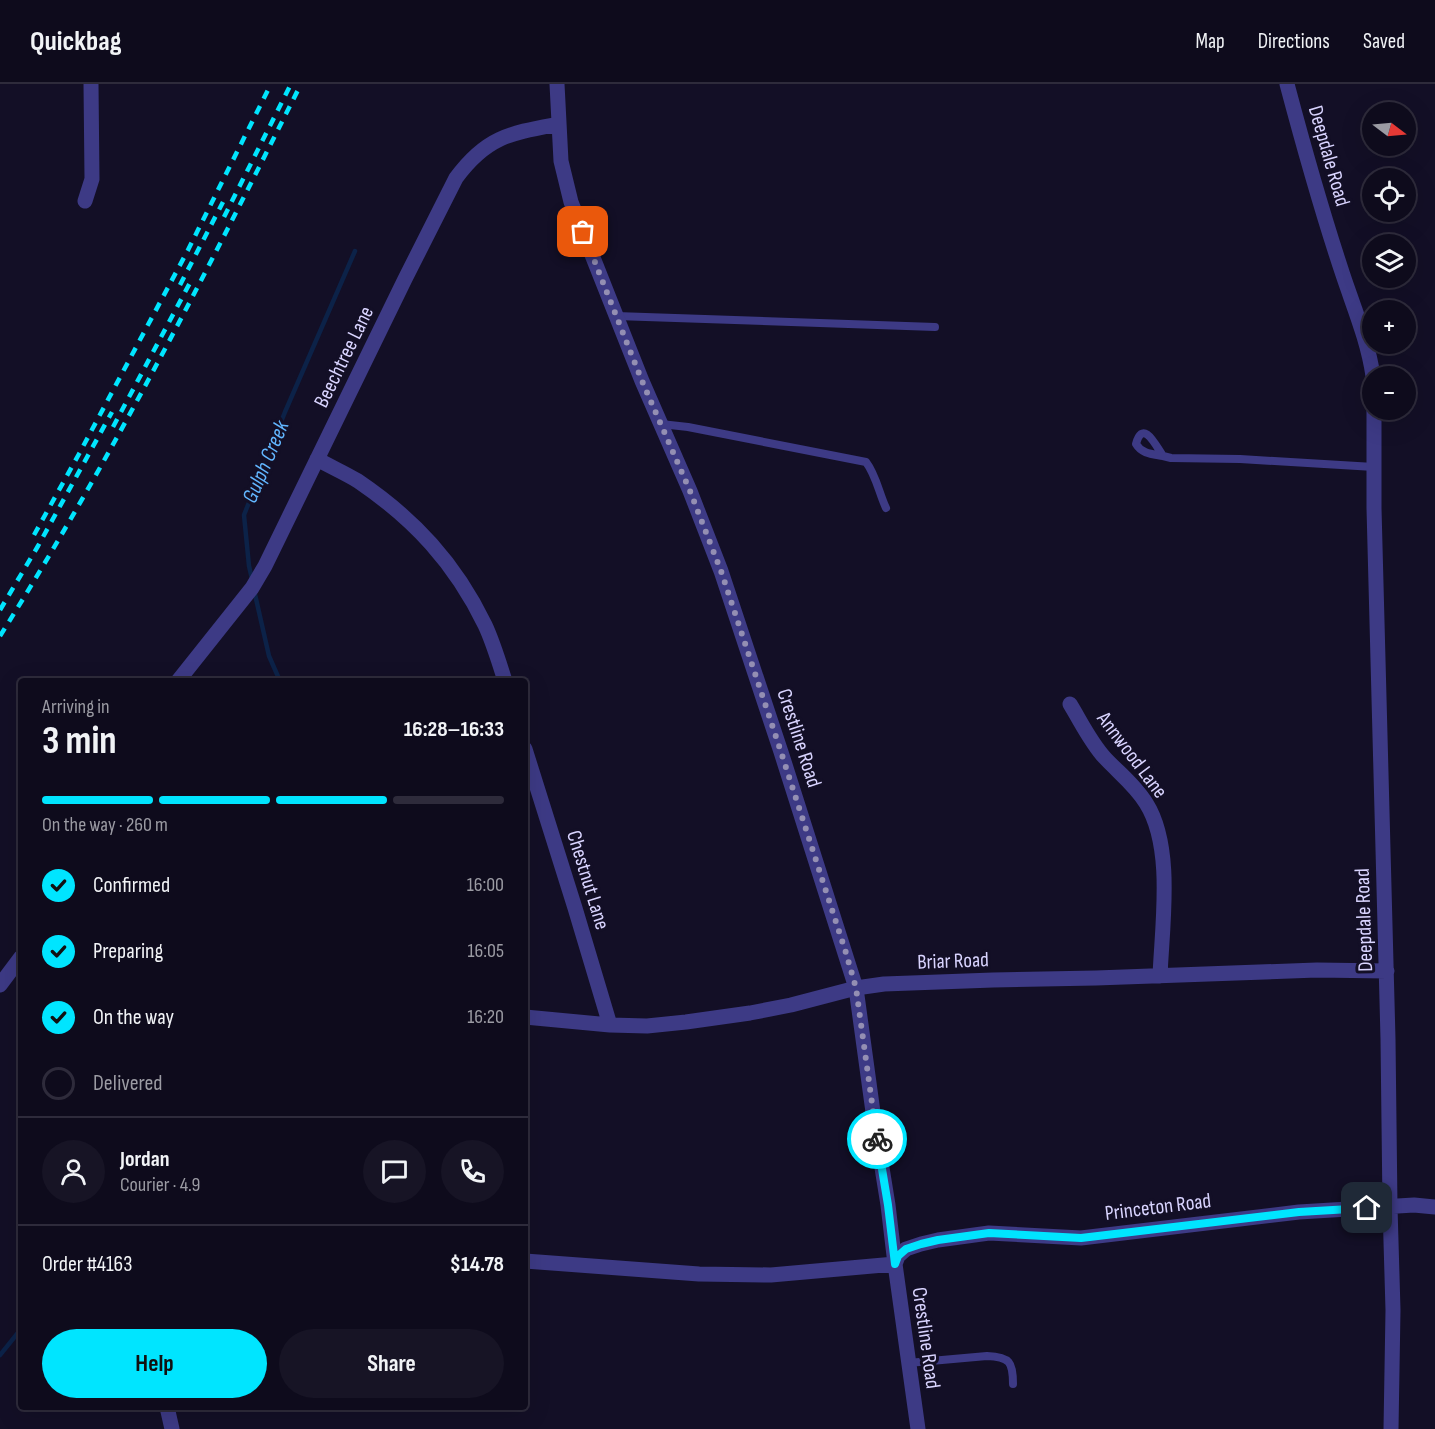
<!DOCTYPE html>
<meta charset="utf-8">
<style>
:root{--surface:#0e0b1c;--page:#171425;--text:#f1f3f6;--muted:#9b9ba3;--line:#2e2b3b;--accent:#00e5ff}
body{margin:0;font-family:"Sofia Sans Condensed",sans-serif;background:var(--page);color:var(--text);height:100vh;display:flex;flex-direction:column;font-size:22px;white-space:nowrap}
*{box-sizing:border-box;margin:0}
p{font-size:20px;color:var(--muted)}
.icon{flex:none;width:33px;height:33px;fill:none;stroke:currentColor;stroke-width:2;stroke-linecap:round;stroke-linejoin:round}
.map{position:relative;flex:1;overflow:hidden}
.side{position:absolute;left:18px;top:594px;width:510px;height:732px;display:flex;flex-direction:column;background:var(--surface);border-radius:6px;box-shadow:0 6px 24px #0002,0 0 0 2px var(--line)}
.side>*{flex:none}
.needle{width:39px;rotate:106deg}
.tools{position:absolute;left:1362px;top:18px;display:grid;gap:12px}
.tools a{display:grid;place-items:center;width:54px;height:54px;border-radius:50%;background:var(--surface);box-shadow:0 6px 24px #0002,0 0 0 2px var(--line);font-size:30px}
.pin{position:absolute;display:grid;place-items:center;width:51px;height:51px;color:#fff;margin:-26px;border-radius:12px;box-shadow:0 3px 9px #0006}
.courier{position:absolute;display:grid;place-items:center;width:60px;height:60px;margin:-30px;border:4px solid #00e5ff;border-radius:50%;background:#fff;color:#222;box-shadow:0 2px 8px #0007}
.head em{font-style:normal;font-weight:700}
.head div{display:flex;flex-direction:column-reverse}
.head{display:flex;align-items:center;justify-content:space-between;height:102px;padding:0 24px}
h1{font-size:39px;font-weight:700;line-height:45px}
.bar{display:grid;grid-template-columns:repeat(4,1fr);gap:9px 6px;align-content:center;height:72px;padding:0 24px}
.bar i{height:8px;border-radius:4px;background:var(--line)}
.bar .current{background:var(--accent)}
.bar p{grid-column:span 4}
.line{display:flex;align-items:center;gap:15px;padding:0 24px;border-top:2px solid var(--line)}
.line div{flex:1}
.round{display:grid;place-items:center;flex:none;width:63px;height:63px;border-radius:32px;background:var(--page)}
ol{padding:0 24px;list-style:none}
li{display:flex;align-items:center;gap:18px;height:66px}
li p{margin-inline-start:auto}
li .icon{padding:6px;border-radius:50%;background:var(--accent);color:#111;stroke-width:4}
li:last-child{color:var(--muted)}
li i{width:33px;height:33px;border:3px solid var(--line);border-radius:50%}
.primary-button{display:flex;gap:12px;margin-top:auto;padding:12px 24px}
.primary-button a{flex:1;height:69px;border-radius:36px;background:var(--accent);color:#111;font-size:24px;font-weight:700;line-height:69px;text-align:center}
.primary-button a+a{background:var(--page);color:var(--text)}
header{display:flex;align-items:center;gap:36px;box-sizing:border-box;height:84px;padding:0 30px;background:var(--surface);border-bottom:2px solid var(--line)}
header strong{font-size:28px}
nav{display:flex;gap:33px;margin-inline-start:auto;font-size:21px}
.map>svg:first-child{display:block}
</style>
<header>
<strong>Quickbag</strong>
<nav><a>Map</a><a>Directions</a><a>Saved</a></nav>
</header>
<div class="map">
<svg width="1435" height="1345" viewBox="0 0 1435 1345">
<rect width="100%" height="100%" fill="#130f26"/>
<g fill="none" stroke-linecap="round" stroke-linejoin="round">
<path stroke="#0c2248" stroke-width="4.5" d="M 252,495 L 249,482 L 244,431 L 285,328 L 355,167
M 254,506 L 269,572 L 280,597
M 0,1271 L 21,1245"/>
<path stroke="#3d3a85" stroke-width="8" d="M 616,232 L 935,243
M 661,340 L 688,343 L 866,378 C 876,391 879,409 886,424
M 1163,372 C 1152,370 1142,370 1136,360 C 1143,334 1156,362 1163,372 L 1171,374 L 1240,375 L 1374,383
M 908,1279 L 987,1272 C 1010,1273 1013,1278 1013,1300"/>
<path stroke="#3d3a85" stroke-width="15" d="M 557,0 L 561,77 L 571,118 L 642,297 L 690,407 L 721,487 L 781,668 L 856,904 L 873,1028 L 888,1121 L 895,1180 L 918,1345
M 1287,0 C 1304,64 1322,128 1343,191 C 1354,224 1368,257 1373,292
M 85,117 L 92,95 L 91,0
M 1374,326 L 1374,424 L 1388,955 L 1390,1123 L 1393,1226 L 1391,1345
M 317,375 C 331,383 345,389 358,397 C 414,435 455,479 485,541 C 493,558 499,578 505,597
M 178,597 L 252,504 L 265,482 L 405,195 L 456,94 C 487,52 511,49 559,40
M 1070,620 C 1081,638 1091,659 1105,674 C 1119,689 1135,701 1146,719 C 1174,763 1162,841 1160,892
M 525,665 L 575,824 L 610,941
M 0,901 L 21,873
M 525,933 L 610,941 L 647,942 L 686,938 L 750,929 L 791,921 L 856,904 L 884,900 L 993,896 L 1096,894 L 1317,886 L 1387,887
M 525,1177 L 699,1190 L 771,1191 L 895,1180 L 898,1172 L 906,1165 L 921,1160 L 938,1156 L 989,1149 L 1081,1154 L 1299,1128 L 1414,1121 L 1435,1123
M 167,1323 L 172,1345"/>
<path stroke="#00e5ff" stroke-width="4.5" stroke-dasharray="9 8" stroke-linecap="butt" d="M 224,133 L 291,0
M 180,201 L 223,118
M 113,343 L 192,195
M 34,451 L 79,370 L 188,166 L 271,0
M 0,526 L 38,462 L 112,328
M 0,552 C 112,374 207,187 301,0"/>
</g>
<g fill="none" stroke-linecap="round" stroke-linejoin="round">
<path stroke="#948fb3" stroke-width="6" stroke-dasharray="0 10.8" d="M 583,148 L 642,297 L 690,407 L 721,487 L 781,668 L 846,869 L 856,904 L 877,1055"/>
<path stroke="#00e5ff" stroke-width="8" d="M 877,1055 L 888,1121 L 895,1180 L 898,1172 L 906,1165 L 921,1160 L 938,1156 L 989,1149 L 1081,1154 L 1299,1128 L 1367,1124"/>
</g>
<g text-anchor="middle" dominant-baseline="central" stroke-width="6" stroke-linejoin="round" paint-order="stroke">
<g font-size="21" fill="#d9d4ff" stroke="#130f26">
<text transform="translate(1329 72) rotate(74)">Deepdale Road</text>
<text transform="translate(344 273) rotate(-64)">Beechtree Lane</text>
<text transform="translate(799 654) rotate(72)">Crestline Road</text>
<text transform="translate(1132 671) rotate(53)">Annwood Lane</text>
<text transform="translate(588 796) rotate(73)">Chestnut Lane</text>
<text transform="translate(1364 836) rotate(-92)">Deepdale Road</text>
<text transform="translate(953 877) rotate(-2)">Briar Road</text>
<text transform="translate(1158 1123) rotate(-7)">Princeton Road</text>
<text transform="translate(926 1254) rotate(82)">Crestline Road</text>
</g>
<g font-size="22" font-style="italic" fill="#62b6ff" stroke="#130f26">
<text transform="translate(266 378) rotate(-67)">Gulph Creek</text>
</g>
</g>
</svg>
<div class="tools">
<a><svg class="needle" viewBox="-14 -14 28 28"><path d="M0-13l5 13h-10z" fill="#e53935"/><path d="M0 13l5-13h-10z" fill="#9b9ba3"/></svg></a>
<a><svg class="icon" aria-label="locate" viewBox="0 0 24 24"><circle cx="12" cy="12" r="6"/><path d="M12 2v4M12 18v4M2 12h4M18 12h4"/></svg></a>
<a><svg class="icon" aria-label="layers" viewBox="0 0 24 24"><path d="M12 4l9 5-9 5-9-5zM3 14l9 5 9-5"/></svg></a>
<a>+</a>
<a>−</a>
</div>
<div class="pin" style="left:583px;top:148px;background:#ea580c"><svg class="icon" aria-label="bag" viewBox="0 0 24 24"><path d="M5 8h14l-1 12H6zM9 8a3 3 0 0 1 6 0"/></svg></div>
<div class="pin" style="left:1367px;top:1124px;background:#1f2937"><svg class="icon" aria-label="home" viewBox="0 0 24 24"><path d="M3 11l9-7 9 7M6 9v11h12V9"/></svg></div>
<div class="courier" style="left:877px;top:1055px"><svg class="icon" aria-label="bike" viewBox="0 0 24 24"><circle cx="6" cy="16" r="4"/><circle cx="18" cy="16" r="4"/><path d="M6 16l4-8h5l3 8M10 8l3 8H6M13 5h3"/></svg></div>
<section class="side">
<div class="head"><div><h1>3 min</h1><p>Arriving in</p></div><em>16:28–16:33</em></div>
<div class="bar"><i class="current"></i><i class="current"></i><i class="current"></i><i></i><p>On the way · 260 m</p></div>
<ol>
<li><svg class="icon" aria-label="check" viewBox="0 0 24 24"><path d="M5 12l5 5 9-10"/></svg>Confirmed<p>16:00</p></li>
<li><svg class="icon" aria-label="check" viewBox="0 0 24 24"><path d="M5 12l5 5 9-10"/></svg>Preparing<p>16:05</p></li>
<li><svg class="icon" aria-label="check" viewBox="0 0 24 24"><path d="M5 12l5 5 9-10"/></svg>On the way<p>16:20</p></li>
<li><i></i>Delivered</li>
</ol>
<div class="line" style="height:108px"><a class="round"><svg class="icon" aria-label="person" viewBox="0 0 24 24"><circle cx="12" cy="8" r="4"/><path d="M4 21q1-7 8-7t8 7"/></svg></a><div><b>Jordan</b><p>Courier · 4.9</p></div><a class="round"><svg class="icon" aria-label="chat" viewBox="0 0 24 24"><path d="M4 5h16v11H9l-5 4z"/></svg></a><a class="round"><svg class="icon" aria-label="phone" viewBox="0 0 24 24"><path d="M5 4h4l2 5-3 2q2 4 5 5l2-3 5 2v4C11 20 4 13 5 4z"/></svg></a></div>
<div class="line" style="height:78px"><div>Order #4163</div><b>$14.78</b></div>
<div class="primary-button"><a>Help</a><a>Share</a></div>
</section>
</div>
